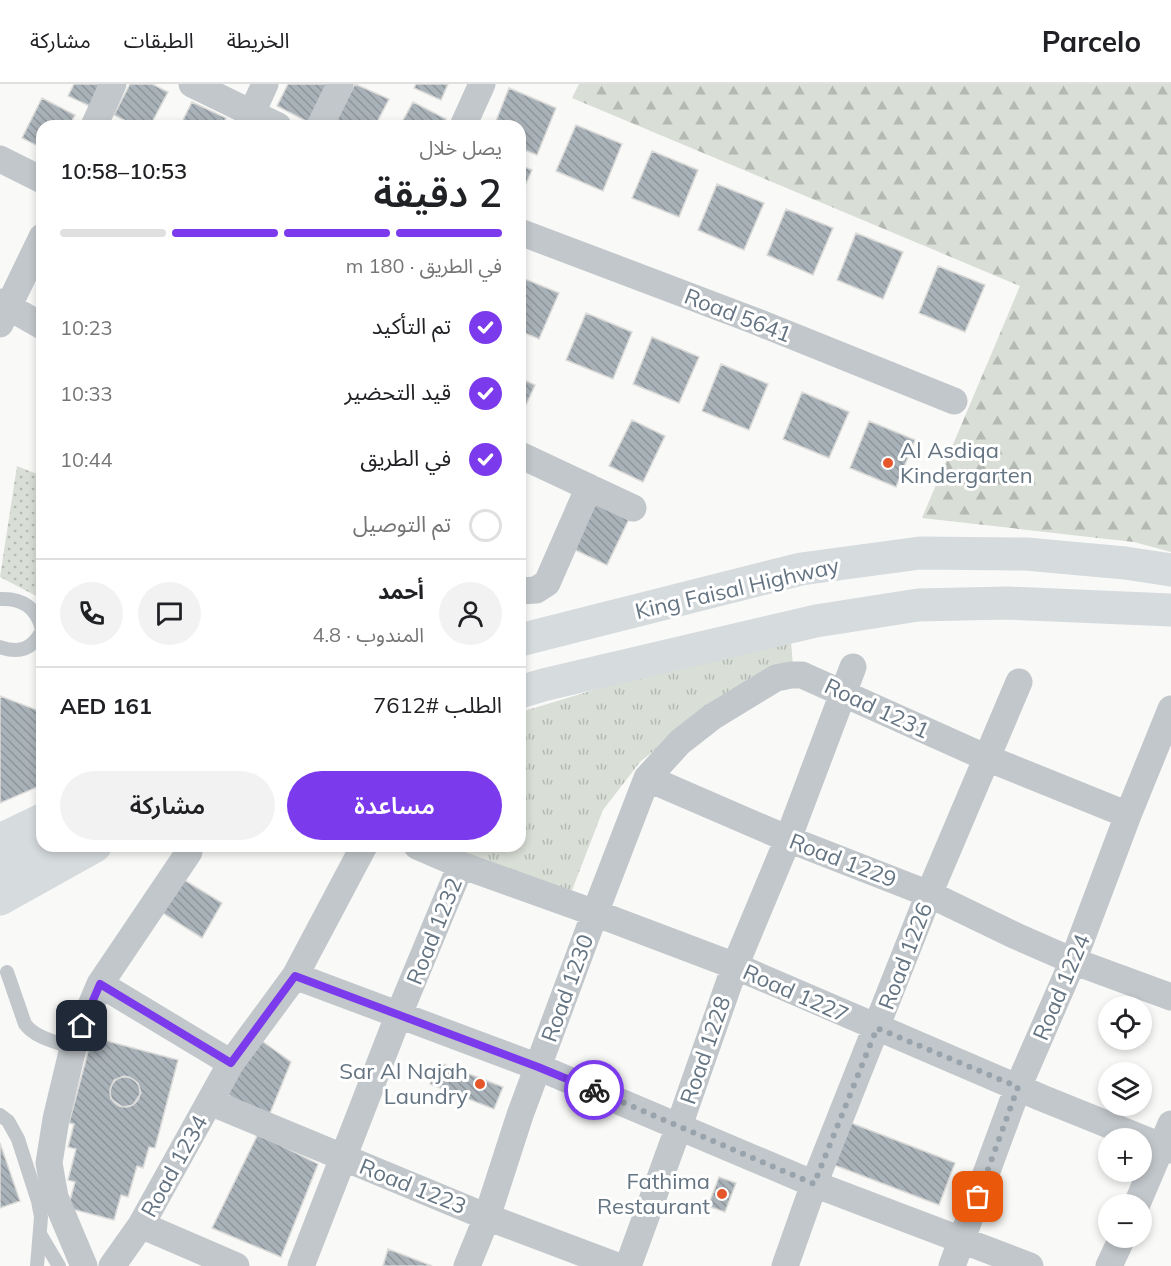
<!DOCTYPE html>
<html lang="ar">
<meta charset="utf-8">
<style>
:root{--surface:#fff;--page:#f2f2f2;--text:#202124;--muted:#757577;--line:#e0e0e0;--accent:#7c3aed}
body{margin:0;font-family:Mulish,"Noto Sans Arabic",sans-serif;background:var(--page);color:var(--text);direction:rtl;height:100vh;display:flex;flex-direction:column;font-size:22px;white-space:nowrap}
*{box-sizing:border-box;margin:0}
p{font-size:20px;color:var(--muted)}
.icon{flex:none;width:33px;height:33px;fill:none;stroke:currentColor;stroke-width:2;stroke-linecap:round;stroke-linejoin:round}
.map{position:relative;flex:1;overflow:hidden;direction:ltr}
.side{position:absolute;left:36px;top:36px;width:490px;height:732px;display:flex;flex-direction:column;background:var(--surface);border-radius:18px;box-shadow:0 3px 9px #0003;direction:rtl}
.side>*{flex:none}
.buttons{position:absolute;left:1098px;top:912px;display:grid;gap:12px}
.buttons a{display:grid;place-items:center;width:54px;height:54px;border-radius:50%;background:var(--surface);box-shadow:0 3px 9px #0003;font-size:30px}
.pin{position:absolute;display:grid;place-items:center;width:51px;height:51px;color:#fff;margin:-26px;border-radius:12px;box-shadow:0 3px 9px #0006}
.courier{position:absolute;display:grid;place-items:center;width:60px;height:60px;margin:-30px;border:4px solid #7c3aed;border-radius:50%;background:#fff;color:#222;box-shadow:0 2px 8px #0007}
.summary em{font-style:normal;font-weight:600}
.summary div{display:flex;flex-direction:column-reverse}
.summary{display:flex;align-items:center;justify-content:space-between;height:102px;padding:0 24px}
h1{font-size:39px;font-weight:600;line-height:45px}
.bar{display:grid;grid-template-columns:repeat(4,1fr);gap:9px 6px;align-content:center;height:72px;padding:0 24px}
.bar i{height:8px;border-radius:4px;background:var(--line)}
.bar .current{background:var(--accent)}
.bar p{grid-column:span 4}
.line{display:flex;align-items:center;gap:15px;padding:0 24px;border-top:2px solid var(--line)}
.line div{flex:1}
.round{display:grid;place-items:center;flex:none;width:63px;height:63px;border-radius:32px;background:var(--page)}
ol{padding:0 24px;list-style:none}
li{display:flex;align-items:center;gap:18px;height:66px}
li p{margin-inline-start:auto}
li .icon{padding:6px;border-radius:50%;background:var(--accent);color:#fff;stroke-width:4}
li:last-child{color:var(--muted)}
li i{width:33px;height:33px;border:3px solid var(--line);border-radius:50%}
.action{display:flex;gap:12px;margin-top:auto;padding:12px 24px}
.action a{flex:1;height:69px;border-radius:36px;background:var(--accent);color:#fff;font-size:24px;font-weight:600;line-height:69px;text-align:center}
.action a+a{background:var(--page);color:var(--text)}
header{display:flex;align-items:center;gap:36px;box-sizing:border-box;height:84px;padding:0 30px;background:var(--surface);border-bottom:2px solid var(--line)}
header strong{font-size:28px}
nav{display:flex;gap:33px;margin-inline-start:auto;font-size:21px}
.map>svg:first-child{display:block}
</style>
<header>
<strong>Parcelo</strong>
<nav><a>الخريطة</a><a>الطبقات</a><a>مشاركة</a></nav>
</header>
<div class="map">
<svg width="1171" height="1182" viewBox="0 0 1171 1182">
<defs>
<pattern id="grass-dots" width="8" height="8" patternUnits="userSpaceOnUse" patternTransform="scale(1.5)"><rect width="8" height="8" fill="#d9ded6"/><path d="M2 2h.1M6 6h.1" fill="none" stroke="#b4b9b3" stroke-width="1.8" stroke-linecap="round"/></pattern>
<pattern id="forest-firs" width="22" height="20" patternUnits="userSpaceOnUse" patternTransform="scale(1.5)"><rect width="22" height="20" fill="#d9ded6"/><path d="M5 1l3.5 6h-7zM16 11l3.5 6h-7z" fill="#b4b9b3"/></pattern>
<pattern id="park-tufts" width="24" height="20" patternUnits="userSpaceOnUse" patternTransform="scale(1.5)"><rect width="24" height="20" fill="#d9ded6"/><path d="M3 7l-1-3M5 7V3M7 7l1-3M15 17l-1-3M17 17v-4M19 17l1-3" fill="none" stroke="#b4b9b3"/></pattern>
<pattern id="building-back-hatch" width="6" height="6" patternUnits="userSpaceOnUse" patternTransform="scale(1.5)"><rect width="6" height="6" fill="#a9b2b8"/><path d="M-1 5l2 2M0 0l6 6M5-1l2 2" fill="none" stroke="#8d959b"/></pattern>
</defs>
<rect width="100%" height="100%" fill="#f9f9f7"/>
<path fill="url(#grass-dots)" d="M 17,382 L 42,392 L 42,515 L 0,493 Z"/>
<path fill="url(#forest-firs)" d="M 579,0 L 1171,0 L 1171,468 L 1134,458 L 922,434 L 1020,202 L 572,14 Z"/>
<path fill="url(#park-tufts)" d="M 791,556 L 793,582 L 693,635 L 640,678 L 603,726 L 569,814 L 446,762 L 520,762 L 521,628 L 716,569 Z"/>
<path fill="url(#building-back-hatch)" stroke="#dbdbd9" stroke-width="1.5" fill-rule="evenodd" d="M 74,0 L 106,0 L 94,24 L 68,12 Z
M 130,0 L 152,0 L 168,8 L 150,42 L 136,42 L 114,31 Z
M 288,0 L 330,0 L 310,39 L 277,22 Z
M 355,0 L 389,15 L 375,42 L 342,42 L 335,39 Z
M 416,0 L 448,0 L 441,16 L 414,4 Z
M 509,4 L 556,24 L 537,71 L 520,64 L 520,42 L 494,42 Z
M 42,14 L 75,31 L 69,42 L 42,42 L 42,64 L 22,54 Z
M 192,18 L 226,34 L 222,42 L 180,42 Z
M 413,18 L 446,35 L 442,42 L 400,42 Z
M 576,41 L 622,60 L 603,107 L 556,87 Z
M 652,67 L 698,86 L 679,133 L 632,114 Z
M 520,81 L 532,86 L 520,113 Z
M 717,100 L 764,119 L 744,166 L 698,146 Z
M 786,125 L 833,144 L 813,191 L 767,171 Z
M 856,149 L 903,168 L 883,215 L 837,196 Z
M 938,182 L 985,201 L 965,248 L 919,229 Z
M 520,193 L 559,209 L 539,255 L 520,247 Z
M 586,229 L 632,248 L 613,295 L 566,276 Z
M 652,253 L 699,273 L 679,319 L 633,300 Z
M 721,280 L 768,300 L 749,346 L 702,327 Z
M 520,294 L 535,301 L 520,334 Z
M 802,308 L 849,328 L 829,374 L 783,355 Z
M 632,336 L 665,352 L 643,398 L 609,382 Z
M 869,337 L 915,356 L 896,403 L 850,384 Z
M 596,419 L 629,435 L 607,481 L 573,465 Z
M 0,612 L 42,628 L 42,701 L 0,719 Z
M 181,794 L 222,819 L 202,854 L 158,826 Z
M 255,952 L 291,978 L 268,1034 L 221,1007 Z
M 92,953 L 178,976 L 155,1064 L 149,1063 L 143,1084 L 137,1082 L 128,1113 L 121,1111 L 114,1136 L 68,1124 L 75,1098 L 68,1096 L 76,1065 L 68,1063 L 74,1040 L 69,1039 ZM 124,992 L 129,993 L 138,999 L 141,1009 L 133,1021 L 123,1023 L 111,1015 L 110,1006 L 114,996 Z
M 438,978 L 503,1003 L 494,1025 L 430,1000 Z
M110 1008a15 15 0 1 1 30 0a15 15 0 1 1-30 0Z
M 846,1037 L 955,1079 L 939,1121 L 829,1079 Z
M 258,1050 L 318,1080 L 281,1173 L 212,1144 Z
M 0,1059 L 20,1117 L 0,1124 Z
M 719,1093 L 736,1099 L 725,1128 L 708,1122 Z
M 388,1165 L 432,1182 L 383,1182 Z"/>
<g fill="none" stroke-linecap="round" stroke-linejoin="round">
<path stroke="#c2c7cb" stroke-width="14" d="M 0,515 C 22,514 36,523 42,545
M 0,563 C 20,570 32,565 42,547
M 7,888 L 25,940 C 35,954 57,958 73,964
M 0,1031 L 8,1037 L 18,1055 L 38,1117 L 41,1133 L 37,1182
M 40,1150 L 59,1182"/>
<path stroke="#c2c7cb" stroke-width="27" d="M 192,0 L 278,42
M 94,42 L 113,0
M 246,42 L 265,0
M 320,42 L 340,1
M 463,42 L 482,0
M 0,75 L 42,96
M 520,148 L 755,237 L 954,317
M 0,218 L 42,242
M 0,240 L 42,153
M 520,371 L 633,424
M 520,507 L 536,506 L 547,499 L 589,403
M 647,694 L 788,755 L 929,810 L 1016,852 L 1073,877 L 1171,913
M 417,762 L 461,781 L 595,829 L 735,882 L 1042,1014 L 1171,1066
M 295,892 L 538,983 L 814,1100 L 1030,1182
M 100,900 L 231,979
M 210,1018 L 487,1133 L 617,1182
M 1137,1120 L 1171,1040
M 141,1141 L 236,1182
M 84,1182 L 55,1113 L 49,1079 L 56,1035 L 73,964 L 100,900 L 189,768
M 112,1182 L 141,1141 L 231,979 L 295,892 L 364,762
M 301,1182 L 399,930 L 461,781
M 467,1182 L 487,1133 L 520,1031 L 595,829 L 647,694 L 680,658 L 712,633 L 776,594 L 791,591 L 802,591 L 987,674 L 1128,731
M 628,1182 L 679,1042 L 735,882 L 788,755 L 853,583
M 785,1182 L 814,1100 L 929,810 L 1019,598
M 952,1182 L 1018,1003 L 1073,877 L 1128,731 L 1171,625
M 1109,1182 L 1122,1154"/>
<path stroke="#d6dbde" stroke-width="33" d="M 520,556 L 801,485 L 920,469 L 1026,470 L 1125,479 L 1171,486
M 520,608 L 543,601 L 816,537 L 918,521 L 1007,519 L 1171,526
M 0,756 L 42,736
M 0,785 L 42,758
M 0,815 L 95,762"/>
</g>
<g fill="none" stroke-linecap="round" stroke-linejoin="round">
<path stroke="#98a3ab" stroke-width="6" stroke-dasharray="0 10.8" d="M 594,1006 L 814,1100 L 877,944 L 1018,1003 L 978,1113"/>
<path stroke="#7c3aed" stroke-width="8" d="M 82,942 L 100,900 L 231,979 L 295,892 L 538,983 L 594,1006"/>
</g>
<g fill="#e5572a" stroke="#fff" stroke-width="2">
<circle cx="888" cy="379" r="6"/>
<circle cx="480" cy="1000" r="6"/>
<circle cx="722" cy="1110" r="6"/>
</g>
<g text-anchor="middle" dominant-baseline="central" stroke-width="6" stroke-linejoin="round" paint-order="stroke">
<g font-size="22" fill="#647482" stroke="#fff">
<text transform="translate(738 231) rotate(21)">Road 5641</text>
<text transform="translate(737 504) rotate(-13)">King Faisal Highway</text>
<text transform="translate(877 624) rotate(25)">Road 1231</text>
<text transform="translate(843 776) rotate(21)">Road 1229</text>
<text transform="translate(434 847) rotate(-68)">Road 1232</text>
<text transform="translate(905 872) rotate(-69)">Road 1226</text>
<text transform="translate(1061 903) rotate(-67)">Road 1224</text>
<text transform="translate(567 904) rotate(-70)">Road 1230</text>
<text transform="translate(796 909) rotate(24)">Road 1227</text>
<text transform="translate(705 966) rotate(-71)">Road 1228</text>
<text transform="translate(174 1082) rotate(-61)">Road 1234</text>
<text transform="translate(413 1102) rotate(22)">Road 1223</text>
</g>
<g font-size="22" fill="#647482" stroke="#fff" text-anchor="end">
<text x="900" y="366" text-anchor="start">Al Asdiqa<tspan x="900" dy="25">Kindergarten</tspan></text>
<text x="468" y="987">Sar Al Najah<tspan x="468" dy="25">Laundry</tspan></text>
<text x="710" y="1097">Fathima<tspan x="710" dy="25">Restaurant</tspan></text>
</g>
</g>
</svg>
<div class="buttons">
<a><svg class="icon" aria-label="locate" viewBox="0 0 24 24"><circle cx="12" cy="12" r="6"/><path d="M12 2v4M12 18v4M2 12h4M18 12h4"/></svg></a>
<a><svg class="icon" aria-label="layers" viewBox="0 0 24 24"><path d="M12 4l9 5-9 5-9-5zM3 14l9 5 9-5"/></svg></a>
<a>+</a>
<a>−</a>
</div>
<div class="pin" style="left:978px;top:1113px;background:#ea580c"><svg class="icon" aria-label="bag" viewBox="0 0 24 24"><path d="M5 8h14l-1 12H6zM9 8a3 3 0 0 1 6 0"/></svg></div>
<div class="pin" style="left:82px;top:942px;background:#1f2937"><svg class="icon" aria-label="home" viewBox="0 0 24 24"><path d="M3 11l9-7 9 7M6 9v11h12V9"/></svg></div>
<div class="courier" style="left:594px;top:1006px"><svg class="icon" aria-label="bike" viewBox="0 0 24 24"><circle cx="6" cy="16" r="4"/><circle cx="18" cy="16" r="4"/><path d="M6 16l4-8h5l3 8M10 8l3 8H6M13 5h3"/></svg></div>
<section class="side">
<div class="summary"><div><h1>2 دقيقة</h1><p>يصل خلال</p></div><em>10:53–10:58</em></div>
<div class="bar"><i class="current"></i><i class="current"></i><i class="current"></i><i></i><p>في الطريق · 180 m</p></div>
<ol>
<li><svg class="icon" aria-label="check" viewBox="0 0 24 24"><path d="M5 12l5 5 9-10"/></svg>تم التأكيد<p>10:23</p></li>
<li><svg class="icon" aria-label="check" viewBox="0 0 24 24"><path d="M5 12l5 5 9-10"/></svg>قيد التحضير<p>10:33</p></li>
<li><svg class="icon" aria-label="check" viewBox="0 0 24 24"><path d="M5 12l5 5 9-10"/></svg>في الطريق<p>10:44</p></li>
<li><i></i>تم التوصيل</li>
</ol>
<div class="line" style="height:108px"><a class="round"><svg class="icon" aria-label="person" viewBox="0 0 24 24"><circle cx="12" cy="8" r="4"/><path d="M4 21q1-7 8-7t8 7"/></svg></a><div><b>أحمد</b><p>المندوب · 4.8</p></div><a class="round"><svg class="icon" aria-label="chat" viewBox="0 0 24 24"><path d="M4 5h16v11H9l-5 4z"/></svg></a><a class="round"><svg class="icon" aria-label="phone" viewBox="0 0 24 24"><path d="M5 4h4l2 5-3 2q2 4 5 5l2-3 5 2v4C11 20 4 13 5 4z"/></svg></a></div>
<div class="line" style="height:78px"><div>الطلب #7612</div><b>AED 161</b></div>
<div class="action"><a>مساعدة</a><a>مشاركة</a></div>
</section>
</div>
